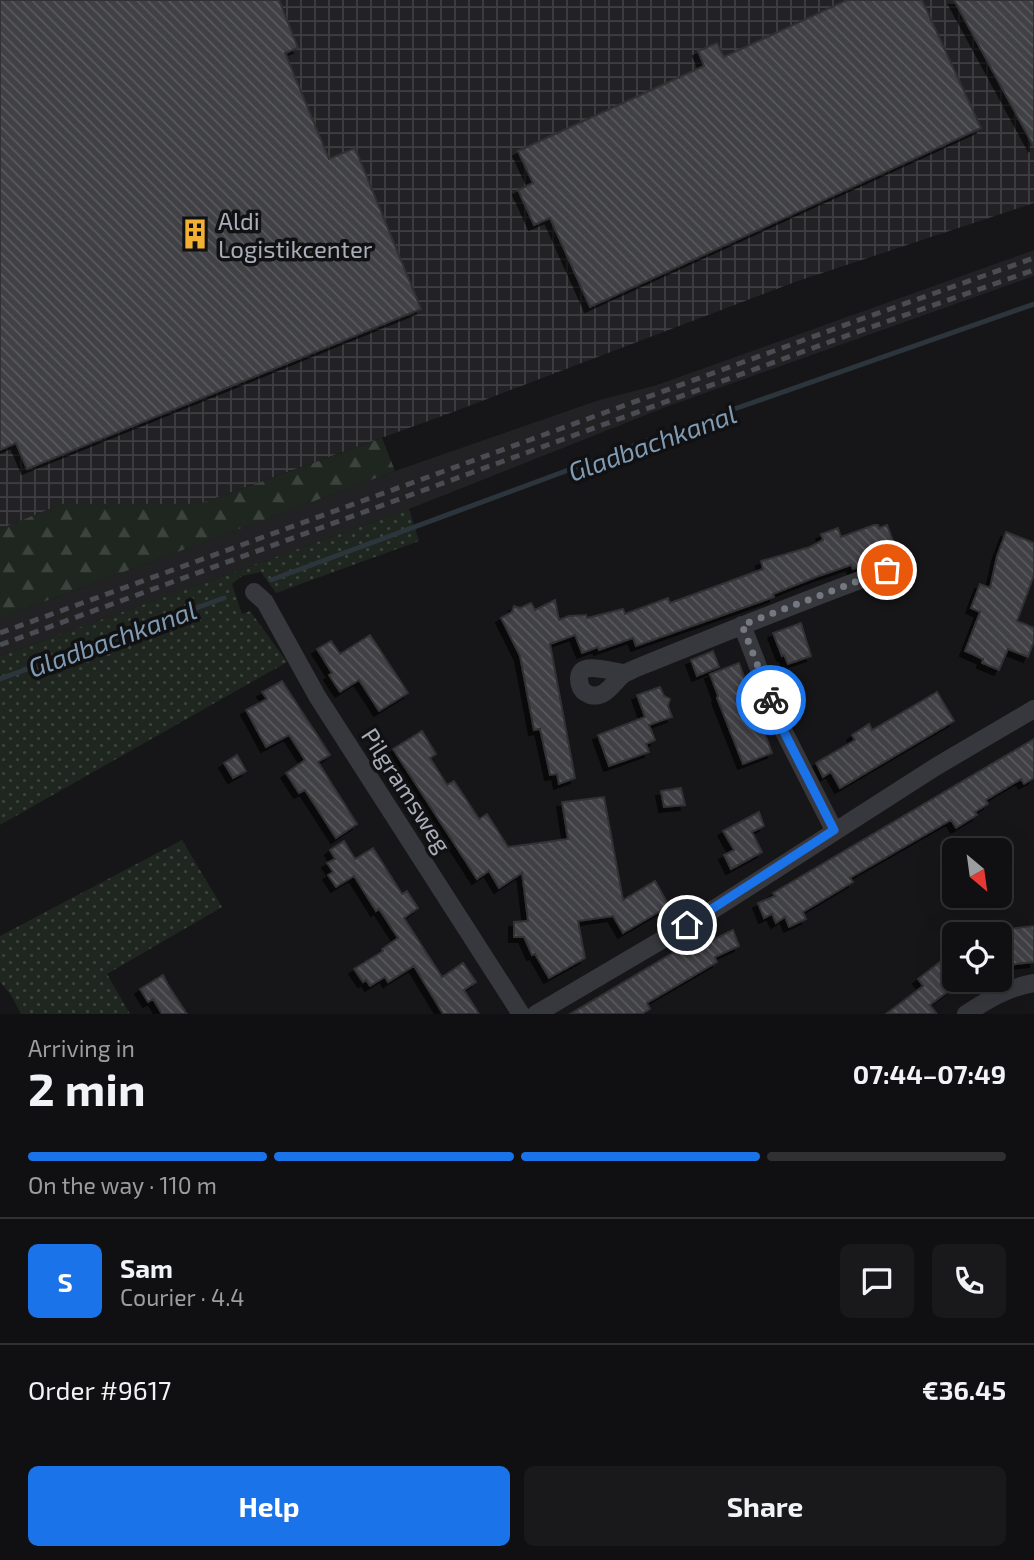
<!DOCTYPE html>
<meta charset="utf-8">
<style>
:root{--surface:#101012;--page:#19191b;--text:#f1f3f6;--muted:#9c9d9f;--line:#303032;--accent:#1a73e8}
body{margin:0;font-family:"Exo 2",sans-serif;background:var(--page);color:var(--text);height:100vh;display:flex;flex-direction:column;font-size:26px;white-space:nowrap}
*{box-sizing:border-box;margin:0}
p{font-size:23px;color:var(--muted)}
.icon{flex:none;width:38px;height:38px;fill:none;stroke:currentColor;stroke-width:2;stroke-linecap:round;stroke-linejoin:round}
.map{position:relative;height:1014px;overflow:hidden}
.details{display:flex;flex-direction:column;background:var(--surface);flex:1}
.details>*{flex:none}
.needle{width:46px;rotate:151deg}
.controls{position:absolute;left:942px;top:838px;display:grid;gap:14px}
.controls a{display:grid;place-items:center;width:70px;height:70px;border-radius:10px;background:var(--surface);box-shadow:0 7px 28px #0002,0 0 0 2px var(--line);font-size:35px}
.pin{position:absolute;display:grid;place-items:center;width:60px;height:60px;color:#fff;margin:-30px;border:4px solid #fff;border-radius:50%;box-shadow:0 2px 7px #0007}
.courier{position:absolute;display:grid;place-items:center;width:70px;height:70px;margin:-35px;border:5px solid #1a73e8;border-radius:50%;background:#fff;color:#222;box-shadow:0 2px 9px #0007}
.headline em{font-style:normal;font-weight:700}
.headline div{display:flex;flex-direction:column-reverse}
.headline{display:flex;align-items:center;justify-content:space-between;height:119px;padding:0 28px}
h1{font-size:46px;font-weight:700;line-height:52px}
.bar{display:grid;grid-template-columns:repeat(4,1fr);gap:10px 7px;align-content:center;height:84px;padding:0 28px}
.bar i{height:9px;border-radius:5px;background:var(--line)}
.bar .current{background:var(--accent)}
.bar p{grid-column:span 4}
.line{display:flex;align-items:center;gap:18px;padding:0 28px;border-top:2px solid var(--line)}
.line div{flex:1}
.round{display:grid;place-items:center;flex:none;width:74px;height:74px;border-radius:10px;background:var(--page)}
.cta{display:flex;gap:14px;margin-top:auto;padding:14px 28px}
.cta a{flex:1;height:80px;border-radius:10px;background:var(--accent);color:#fff;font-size:28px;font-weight:700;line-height:80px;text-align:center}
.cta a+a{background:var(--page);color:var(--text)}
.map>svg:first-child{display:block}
</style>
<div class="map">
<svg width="1034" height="1014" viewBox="0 0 1034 1014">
<defs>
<pattern id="industrial-grid" width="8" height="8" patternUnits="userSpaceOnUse" patternTransform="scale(1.75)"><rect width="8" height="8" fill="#222225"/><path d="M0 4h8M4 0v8" fill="none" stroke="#3f3f43"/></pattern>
<pattern id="grass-dots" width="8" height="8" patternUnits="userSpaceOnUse" patternTransform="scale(1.75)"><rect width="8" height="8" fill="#1e261f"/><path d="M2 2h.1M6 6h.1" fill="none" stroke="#3c433d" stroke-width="1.8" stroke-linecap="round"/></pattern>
<pattern id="forest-firs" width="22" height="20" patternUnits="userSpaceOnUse" patternTransform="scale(1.75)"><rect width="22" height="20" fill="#1e261f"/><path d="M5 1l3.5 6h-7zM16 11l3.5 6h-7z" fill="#3c433d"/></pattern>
<pattern id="building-back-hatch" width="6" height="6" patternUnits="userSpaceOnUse" patternTransform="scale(1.75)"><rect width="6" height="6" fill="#404145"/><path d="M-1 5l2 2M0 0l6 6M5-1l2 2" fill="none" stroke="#595a5e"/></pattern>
<filter id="shadow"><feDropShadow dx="-5" dy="5" stdDeviation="0" flood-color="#0009"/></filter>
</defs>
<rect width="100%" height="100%" fill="#161618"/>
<path fill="#222225" d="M 1034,250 L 1034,276 L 666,407 L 409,509 L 0,656 L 0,618 L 395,471 L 596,401 L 657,385 Z"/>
<path fill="url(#industrial-grid)" d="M 0,0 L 1034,0 L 1034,203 L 795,282 L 453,412 L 199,504 L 62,504 L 0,529 Z"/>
<path fill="url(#grass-dots)" d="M 409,509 L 419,541 L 276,593 L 261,572 L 242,576 L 232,584 L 242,614 L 250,611 L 287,662 L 0,825 L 0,656 Z
M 182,840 L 222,907 L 107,974 L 130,1014 L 21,1014 L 11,995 L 0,982 L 0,936 Z"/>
<path fill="url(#forest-firs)" d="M 382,438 L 395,471 L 0,618 L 0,529 L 62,504 L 199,504 Z"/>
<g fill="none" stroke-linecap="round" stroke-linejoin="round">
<path stroke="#2c353c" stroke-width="5" d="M 271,580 L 720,414 L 1034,304
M 0,679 L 224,598"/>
</g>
<path fill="url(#building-back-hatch)" stroke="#303034" stroke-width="2" filter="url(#shadow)" d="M 0,0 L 279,0 L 298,48 L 285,53 L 329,159 L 355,148 L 421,309 L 27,469 L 16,443 L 0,450 Z
M 847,0 L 922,0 L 981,128 L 590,307 L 550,218 L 534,225 L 518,190 L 533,183 L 518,151 L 704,66 L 698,51 L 717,43 L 724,57 Z
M 954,0 L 1034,0 L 1034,147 Z
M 874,525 L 878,525 L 879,528 L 887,525 L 896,549 L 888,552 L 889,555 L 853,569 L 851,565 L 816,577 L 773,594 L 774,597 L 636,646 L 633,638 L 599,650 L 598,647 L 582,653 L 575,635 L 550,644 L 575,778 L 559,784 L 557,774 L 550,775 L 540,729 L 534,730 L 520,656 L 501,618 L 512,612 L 514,606 L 520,608 L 531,603 L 535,610 L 555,600 L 559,620 L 569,616 L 586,615 L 587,618 L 623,609 L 625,614 L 668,598 L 670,603 L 763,569 L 761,561 L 810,547 L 823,540 L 821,534 L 838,528 L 841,537 Z
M 1006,532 L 1034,543 L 1034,575 L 1017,621 L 1034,628 L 1034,641 L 1028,657 L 1008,649 L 999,670 L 982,663 L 983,659 L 965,651 L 980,612 L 971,608 L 980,584 L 990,588 L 997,556 Z
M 801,623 L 811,656 L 788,664 L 784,655 L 782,656 L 773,633 Z
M 370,635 L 408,693 L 379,711 L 359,680 L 340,692 L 329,675 L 332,673 L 317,649 L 331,641 L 340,654 Z
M 713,651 L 719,667 L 697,676 L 691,660 Z
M 739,663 L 772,753 L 743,764 L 717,698 L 718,696 L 710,674 Z
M 282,681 L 330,755 L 318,762 L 357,824 L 336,838 L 305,790 L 299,793 L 286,773 L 305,760 L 289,735 L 266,747 L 246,710 L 267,699 L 262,692 Z
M 660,687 L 664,696 L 670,699 L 668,706 L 672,717 L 649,725 L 655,740 L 646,744 L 649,752 L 609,766 L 598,735 L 645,717 L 637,695 Z
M 937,692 L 954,721 L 840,788 L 831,772 L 823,777 L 816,763 L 855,740 L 852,735 L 869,724 L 872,730 Z
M 422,731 L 436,754 L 430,758 L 447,785 L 454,781 L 479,819 L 487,814 L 508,847 L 568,839 L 562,802 L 604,797 L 623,900 L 655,881 L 669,906 L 623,933 L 613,916 L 578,921 L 585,958 L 549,978 L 535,954 L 532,955 L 524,937 L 514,937 L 514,922 L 528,921 L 522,873 L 499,888 L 489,871 L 477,879 L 393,749 Z
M 1034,739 L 1034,778 L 1024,784 L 1021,779 L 986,800 L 988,804 L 975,812 L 977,815 L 956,828 L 951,820 L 850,878 L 853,882 L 803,912 L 806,919 L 789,927 L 785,917 L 776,923 L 772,914 L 764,918 L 758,903 L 775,896 L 773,893 Z
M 237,755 L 246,771 L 233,778 L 224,763 Z
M 681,788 L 685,805 L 664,807 L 661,791 Z
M 759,812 L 764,826 L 752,832 L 762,852 L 731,869 L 724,855 L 734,850 L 723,831 Z
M 344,841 L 355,859 L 373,848 L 402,894 L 407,891 L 418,908 L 404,918 L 442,977 L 463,963 L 476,982 L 464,990 L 479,1014 L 443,1014 L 414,966 L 388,982 L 385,977 L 370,986 L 366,980 L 363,982 L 354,969 L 383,951 L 382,949 L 398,938 L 379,909 L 376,911 L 354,876 L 336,887 L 328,875 L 333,872 L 327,863 L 335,859 L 330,850 Z
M 1034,926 L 1034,962 L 999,966 L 999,930 Z
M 733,930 L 739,946 L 715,957 L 717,962 L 647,1003 L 650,1009 L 642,1014 L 570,1014 L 693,941 L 697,948 Z
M 954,951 L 954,987 L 930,1005 L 937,1014 L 886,1014 L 923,986 L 918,979 Z
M 163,975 L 168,985 L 187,1014 L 162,1014 L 153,999 L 148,1002 L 140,989 Z"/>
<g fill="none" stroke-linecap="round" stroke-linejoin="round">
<path stroke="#37383d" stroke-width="18" d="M 254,592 L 265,602 L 317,696 L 521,1014
M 742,625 L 781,726 L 834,830
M 625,673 C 613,673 572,656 580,685 C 581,690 585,693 590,695 C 606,699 614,681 624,674 C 625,673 632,670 634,669 C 718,635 802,601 887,570
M 536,1014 L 711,911 L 937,766 L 1034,709
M 966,1014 C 987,1000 1009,987 1034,983"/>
<path stroke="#4a4c52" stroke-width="5" stroke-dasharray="9 7" stroke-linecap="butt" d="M 0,633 L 856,321 L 1034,258
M 0,645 L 854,333 L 1034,270"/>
</g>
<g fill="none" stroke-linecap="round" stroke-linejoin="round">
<path stroke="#757880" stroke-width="7" stroke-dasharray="0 12.6" d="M 771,700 L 742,625 L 887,570"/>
<path stroke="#1a73e8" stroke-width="9" d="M 687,925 L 834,830 L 781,726 L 771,700"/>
</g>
<defs>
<g id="building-bare" transform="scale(2.415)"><path d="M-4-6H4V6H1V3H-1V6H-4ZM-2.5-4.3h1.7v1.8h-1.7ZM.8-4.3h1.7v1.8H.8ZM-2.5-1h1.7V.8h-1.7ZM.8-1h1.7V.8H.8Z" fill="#f2b134" stroke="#111113" stroke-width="2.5" paint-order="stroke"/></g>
</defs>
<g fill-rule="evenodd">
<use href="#building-bare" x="195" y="234"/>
</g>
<g text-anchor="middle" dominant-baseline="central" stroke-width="7" stroke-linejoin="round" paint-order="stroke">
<g font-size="24" fill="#a8adb8" stroke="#111113" text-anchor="start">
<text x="218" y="220">Aldi<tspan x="218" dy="28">Logistikcenter</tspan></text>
</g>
<g font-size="24" fill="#a8adb8" stroke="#111113">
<text transform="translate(407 790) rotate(57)">Pilgramsweg</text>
</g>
<g font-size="26" font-style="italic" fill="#7f9bb3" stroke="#111113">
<text transform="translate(652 442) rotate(-20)">Gladbachkanal</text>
<text transform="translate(112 638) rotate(-20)">Gladbachkanal</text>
</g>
</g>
</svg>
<div class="controls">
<a><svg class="needle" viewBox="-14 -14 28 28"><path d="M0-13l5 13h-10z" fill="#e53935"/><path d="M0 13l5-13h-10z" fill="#9c9d9f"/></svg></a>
<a><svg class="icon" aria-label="locate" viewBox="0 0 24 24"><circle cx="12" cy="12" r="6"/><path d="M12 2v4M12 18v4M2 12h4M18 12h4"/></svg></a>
</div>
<div class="pin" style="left:887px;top:570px;background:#ea580c"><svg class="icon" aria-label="bag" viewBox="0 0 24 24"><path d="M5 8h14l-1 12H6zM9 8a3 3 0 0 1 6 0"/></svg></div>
<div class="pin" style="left:687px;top:925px;background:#1f2937"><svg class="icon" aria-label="home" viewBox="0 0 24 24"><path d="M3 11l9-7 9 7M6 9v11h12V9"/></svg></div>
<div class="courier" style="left:771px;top:700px"><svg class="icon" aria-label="bike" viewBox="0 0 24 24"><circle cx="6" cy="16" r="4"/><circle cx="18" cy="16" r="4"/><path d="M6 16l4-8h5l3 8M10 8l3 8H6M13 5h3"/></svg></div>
</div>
<section class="details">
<div class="headline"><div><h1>2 min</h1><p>Arriving in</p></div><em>07:44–07:49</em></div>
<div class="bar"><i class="current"></i><i class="current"></i><i class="current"></i><i></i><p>On the way · 110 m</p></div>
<div class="line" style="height:126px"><b class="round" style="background:var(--accent);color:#fff">S</b><div><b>Sam</b><p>Courier · 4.4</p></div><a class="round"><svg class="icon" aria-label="chat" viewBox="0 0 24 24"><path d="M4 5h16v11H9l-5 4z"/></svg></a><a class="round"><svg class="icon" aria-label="phone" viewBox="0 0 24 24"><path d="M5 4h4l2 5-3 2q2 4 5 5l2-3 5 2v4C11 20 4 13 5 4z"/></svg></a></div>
<div class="line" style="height:91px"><div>Order #9617</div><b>€36.45</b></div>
<div class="cta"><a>Help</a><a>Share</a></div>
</section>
